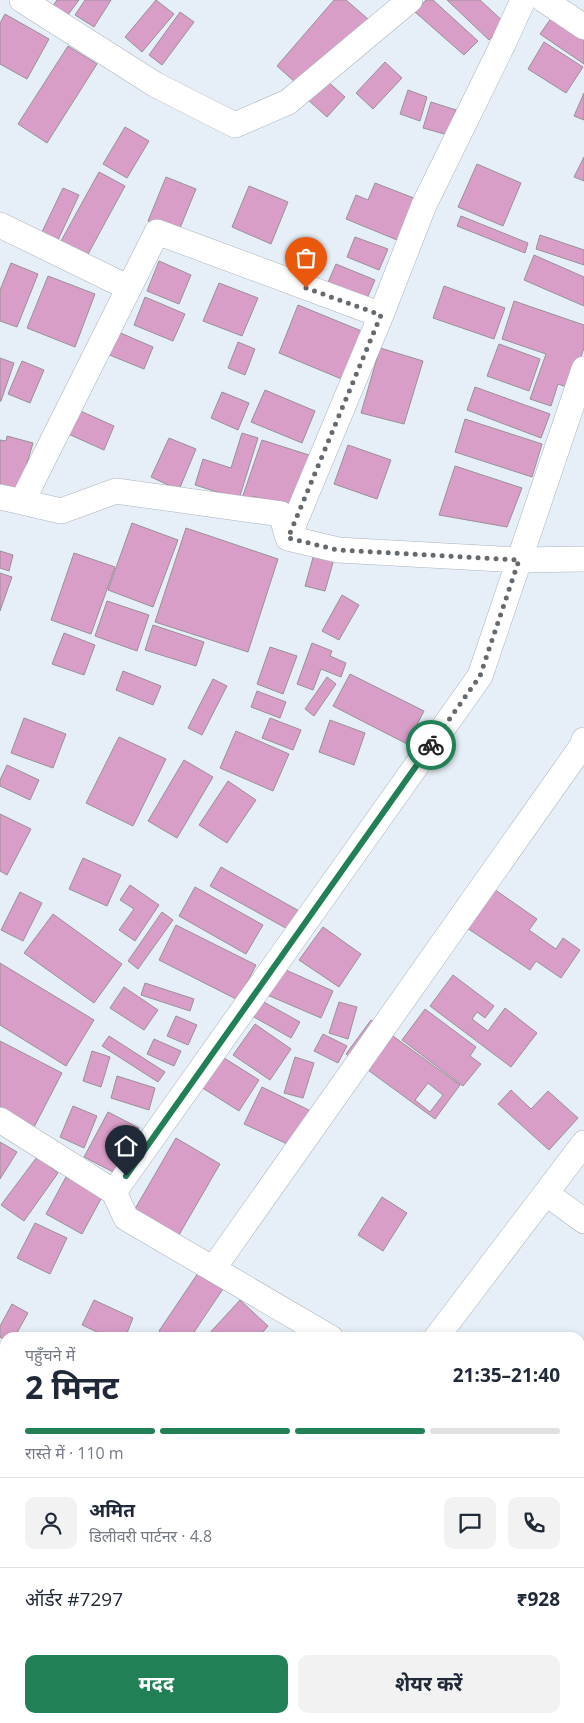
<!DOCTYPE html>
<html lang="hi">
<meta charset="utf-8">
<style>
:root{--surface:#fff;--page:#f2f2f3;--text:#1f2937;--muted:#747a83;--line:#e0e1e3;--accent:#228057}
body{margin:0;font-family:"Open Sans","Noto Sans Devanagari",sans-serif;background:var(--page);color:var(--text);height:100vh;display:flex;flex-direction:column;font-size:19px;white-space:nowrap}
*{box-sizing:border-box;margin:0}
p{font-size:16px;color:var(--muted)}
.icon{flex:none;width:28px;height:28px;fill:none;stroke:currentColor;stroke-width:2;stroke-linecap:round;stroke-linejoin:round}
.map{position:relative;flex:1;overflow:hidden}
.sheet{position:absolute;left:0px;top:1332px;width:585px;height:391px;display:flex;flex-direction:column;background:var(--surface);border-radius:15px 15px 0 0;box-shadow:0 2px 8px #0003}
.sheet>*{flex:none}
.pin{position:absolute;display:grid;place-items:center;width:42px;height:42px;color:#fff;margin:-51px -21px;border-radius:50% 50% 50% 0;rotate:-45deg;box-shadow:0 0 5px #0007}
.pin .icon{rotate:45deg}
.courier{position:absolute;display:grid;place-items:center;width:50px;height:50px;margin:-25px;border:4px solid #228057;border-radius:50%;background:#fff;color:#222;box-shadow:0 1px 6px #0007}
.summary em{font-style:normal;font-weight:700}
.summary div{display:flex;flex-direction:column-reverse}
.summary{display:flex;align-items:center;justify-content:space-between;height:85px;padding:0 25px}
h1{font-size:32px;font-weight:700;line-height:38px}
.bar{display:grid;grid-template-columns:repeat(4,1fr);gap:8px 5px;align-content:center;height:60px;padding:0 25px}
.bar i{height:6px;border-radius:4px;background:var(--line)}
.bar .current{background:var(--accent)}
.bar p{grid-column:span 4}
.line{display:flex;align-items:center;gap:12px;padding:0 25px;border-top:1px solid var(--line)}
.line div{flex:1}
.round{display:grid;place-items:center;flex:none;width:52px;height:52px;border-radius:10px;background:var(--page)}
.primary-button{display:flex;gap:10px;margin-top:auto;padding:10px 25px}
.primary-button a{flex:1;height:58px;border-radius:10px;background:var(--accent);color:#fff;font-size:20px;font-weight:700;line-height:58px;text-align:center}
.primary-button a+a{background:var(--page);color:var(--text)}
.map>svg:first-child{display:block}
</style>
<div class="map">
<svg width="584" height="1723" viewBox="0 0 584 1723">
<rect width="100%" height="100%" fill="#e6eff7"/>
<path fill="#d99ec8" stroke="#999096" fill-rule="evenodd" d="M 57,0 L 79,0 L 64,20 L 50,10 Z
M 85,0 L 111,0 L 94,27 L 75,15 Z
M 156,0 L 174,14 L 142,52 L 125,37 Z
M 334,0 L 346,0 L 368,19 L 306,92 L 277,66 Z
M 426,0 L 433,0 L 478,41 L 464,55 L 415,12 Z
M 447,0 L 480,0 L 505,23 L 489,40 Z
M 180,12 L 194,22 L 162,65 L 149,55 Z
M 5,14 L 49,39 L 27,79 L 0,64 L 0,23 Z
M 552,17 L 584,39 L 584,64 L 540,34 Z
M 544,42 L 583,67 L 566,93 L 528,69 Z
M 68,46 L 97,64 L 47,143 L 18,124 Z
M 385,62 L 402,78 L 373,109 L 356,93 Z
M 325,79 L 345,97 L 327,117 L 307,99 Z
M 408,90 L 427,97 L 420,121 L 400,114 Z
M 584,93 L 584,120 L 574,116 Z
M 431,102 L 456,110 L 448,135 L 423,128 Z
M 125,127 L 149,141 L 127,178 L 103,164 Z
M 584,157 L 584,181 L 574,177 Z
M 477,164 L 521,183 L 503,226 L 458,207 Z
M 99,172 L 125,186 L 87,256 L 61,241 Z
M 166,177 L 196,189 L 178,233 L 148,221 Z
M 375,183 L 419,200 L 402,242 L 346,219 L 356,195 L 368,200 Z
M 249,186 L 288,202 L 271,244 L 232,227 Z
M 63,188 L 79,195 L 58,240 L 42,232 Z
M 461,216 L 528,243 L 525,253 L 457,226 Z
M 540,235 L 584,250 L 584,265 L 536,249 Z
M 355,237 L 388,249 L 379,270 L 347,257 Z
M 534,255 L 584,277 L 584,306 L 524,280 Z
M 159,261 L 191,275 L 179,304 L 147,291 Z
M 11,263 L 38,274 L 17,327 L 0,321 L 0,290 Z
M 336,264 L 375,280 L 365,303 L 326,287 Z
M 48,276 L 95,294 L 75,347 L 27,328 Z
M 219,283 L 258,298 L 242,336 L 203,321 Z
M 444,286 L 505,308 L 494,339 L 433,318 Z
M 145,297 L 185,314 L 173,341 L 134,325 Z
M 514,301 L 584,325 L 584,348 L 570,388 L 558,384 L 551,406 L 530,399 L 546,354 L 502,339 Z
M 298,305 L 364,332 L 344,380 L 279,353 Z
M 116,331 L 153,347 L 144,369 L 107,354 Z
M 238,342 L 255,349 L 245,375 L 228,368 Z
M 499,344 L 540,359 L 529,391 L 487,376 Z
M 380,348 L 423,361 L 404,424 L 361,413 Z
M 0,358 L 14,363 L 1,401 L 0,401 Z
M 22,361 L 44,370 L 30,403 L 8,394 Z
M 475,387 L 550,414 L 541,438 L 467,410 Z
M 265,390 L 315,411 L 302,443 L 251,422 Z
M 222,392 L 249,403 L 238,430 L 211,418 Z
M 76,409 L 114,426 L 104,450 L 66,433 Z
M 465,419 L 542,444 L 532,477 L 455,452 Z
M 242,433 L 258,438 L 239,499 L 195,485 L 203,459 L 231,468 Z
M 7,436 L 33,443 L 17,498 L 0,494 L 0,440 L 6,441 Z
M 169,438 L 196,449 L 179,490 L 151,477 Z
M 262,440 L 312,456 L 294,510 L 254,496 L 250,508 L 240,504 Z
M 348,445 L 391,460 L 377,499 L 334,484 Z
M 455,466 L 522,488 L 507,527 L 439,515 Z
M 132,523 L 178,540 L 153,607 L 108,590 Z
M 186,528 L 278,559 L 248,652 L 155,622 Z
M 0,551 L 13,555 L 9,571 L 0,568 Z
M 74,553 L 115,567 L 91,634 L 51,620 Z
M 314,554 L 334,559 L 325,591 L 305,586 Z
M 0,573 L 12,577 L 0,611 Z
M 342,595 L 359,605 L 339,640 L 322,631 Z
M 107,601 L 149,615 L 137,651 L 95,636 Z
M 153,625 L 204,642 L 196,666 L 145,650 Z
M 64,633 L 95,645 L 84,675 L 52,664 Z
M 312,643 L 332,651 L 330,656 L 346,663 L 341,677 L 321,669 L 313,690 L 297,684 Z
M 270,647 L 297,656 L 283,694 L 257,684 Z
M 123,671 L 161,686 L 153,705 L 116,690 Z
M 350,674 L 424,711 L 407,744 L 333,706 Z
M 327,677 L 336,684 L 314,716 L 305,709 Z
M 213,679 L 227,686 L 202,735 L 188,728 Z
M 257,691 L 286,702 L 280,718 L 251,707 Z
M 24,718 L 66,734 L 53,768 L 11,753 Z
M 270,718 L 301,730 L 293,750 L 262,738 Z
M 330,720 L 365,733 L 354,765 L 319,752 Z
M 236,731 L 289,754 L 273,791 L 220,768 Z
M 119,737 L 166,759 L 133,826 L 86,803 Z
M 184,760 L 213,777 L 177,838 L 148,821 Z
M 7,765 L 39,780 L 30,800 L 0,786 L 0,780 Z
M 228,781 L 256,800 L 227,843 L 199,825 Z
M 0,814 L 31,829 L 7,875 L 0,871 Z
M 83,858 L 121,875 L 107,906 L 69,889 Z
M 221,867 L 301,912 L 291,931 L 210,886 Z
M 130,885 L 159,905 L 135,941 L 119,930 L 134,909 L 120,900 Z
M 195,887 L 263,925 L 246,954 L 179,916 Z
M 494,889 L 537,919 L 529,930 L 556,949 L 563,938 L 580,950 L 561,978 L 536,961 L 530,970 L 467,928 Z
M 20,892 L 42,903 L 23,941 L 1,930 Z
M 162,912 L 173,920 L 138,969 L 128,961 Z
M 53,914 L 122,964 L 94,1003 L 24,953 Z
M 176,925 L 256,965 L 238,1000 L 159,960 Z
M 323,927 L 361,954 L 339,987 L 299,960 Z
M 0,963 L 94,1020 L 66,1066 L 0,1025 Z
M 277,966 L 333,991 L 321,1018 L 265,994 Z
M 453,975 L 494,1006 L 485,1018 L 477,1012 L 472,1019 L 488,1031 L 505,1008 L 537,1033 L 511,1067 L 430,1006 Z
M 145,983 L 194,999 L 190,1011 L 141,995 Z
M 124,987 L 158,1010 L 144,1030 L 110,1008 Z
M 262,1001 L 300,1022 L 291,1038 L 254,1017 Z
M 339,1002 L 357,1007 L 348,1039 L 329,1033 Z
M 425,1009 L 476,1047 L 470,1056 L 481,1064 L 463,1086 L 402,1040 Z
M 176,1016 L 197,1025 L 188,1045 L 167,1036 Z
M 371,1020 L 460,1085 L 435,1119 L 346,1054 ZM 428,1083 L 443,1095 L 430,1112 L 415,1100 Z
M 255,1024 L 291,1049 L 270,1080 L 233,1055 Z
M 323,1034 L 347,1046 L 338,1063 L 314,1051 Z
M 109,1036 L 165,1072 L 158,1082 L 102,1046 Z
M 154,1039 L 181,1051 L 174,1066 L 147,1054 Z
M 0,1041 L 62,1073 L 32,1131 L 0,1115 Z
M 92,1051 L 110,1057 L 101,1087 L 83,1081 Z
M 221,1056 L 259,1080 L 239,1111 L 201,1087 Z
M 295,1057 L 314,1063 L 303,1098 L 284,1093 Z
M 117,1076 L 155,1088 L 149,1110 L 111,1098 Z
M 262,1087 L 313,1112 L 296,1148 L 244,1124 Z
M 511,1090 L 531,1109 L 548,1091 L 578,1118 L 549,1150 L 498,1104 Z
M 73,1106 L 97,1116 L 84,1148 L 60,1137 Z
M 108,1112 L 139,1128 L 115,1173 L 84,1157 Z
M 176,1138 L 220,1164 L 176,1240 L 132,1214 Z
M 0,1142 L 17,1152 L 0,1179 Z
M 37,1157 L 58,1173 L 24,1221 L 1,1205 Z
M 66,1177 L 102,1197 L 82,1234 L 46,1214 Z
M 382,1197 L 407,1213 L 383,1251 L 358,1235 Z
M 35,1223 L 67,1238 L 50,1274 L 17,1258 Z
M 198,1273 L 223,1289 L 190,1338 L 169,1338 L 159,1331 Z
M 94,1300 L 133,1318 L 125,1338 L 110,1338 L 82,1325 Z
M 240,1300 L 268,1326 L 258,1338 L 205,1338 Z
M 12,1304 L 28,1313 L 14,1338 L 5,1338 L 5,1340 L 0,1337 L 0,1326 Z
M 0,1351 L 5,1354 L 5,1406 L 0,1403 Z
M 0,1448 L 5,1452 L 5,1486 L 0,1493 Z
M 584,1515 L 584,1568 L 580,1576 L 580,1522 Z
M 5,1625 L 5,1668 L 0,1676 L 0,1632 Z
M 5,1679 L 5,1702 L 0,1698 L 0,1686 Z
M 31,1719 L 54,1719 L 51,1723 L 39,1723 Z
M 82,1719 L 112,1719 L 109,1723 L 79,1723 Z
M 395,1719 L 428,1719 L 424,1723 L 391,1723 Z"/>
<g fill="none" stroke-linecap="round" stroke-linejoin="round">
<g stroke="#aab3bb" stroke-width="26">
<path id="street" d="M 22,0 L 156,85 L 235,125 L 288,102 L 410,0
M 544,0 L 584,27
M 0,225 L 129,288
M 0,497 L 61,511 L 116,491 L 281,514 L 288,538 L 338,550 L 519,560 L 584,559
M 22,502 L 157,232 L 381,315
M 288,538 L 381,315 L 424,205 L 504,42 L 523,0
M 0,1120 L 114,1192 L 126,1218 L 331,1338
M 114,1192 L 480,676 L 584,369
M 547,1194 L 584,1221
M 213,1269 L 582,746 L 584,740
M 436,1338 L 584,1143
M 580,1489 L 584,1492
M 11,1719 L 19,1723
M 536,1719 L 543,1723"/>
</g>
<use href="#street" stroke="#fff" stroke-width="25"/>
</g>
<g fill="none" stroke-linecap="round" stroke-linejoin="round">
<path stroke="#656a6f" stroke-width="5" stroke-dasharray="0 9" d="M 306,288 L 381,315 L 288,538 L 338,550 L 519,560 L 480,676 L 431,745"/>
<path stroke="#228057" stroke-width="6" d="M 126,1176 L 431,745"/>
</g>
</svg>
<div class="pin" style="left:306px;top:288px;background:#ea580c"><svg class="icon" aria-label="bag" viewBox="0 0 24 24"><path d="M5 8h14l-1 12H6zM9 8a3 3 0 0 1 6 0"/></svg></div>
<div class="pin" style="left:126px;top:1176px;background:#1f2937"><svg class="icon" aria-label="home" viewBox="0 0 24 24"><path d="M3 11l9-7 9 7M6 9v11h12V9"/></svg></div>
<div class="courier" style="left:431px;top:745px"><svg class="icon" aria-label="bike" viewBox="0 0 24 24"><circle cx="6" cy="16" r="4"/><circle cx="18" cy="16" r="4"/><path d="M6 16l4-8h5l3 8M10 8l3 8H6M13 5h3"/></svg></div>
<section class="sheet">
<div class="summary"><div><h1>2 मिनट</h1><p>पहुँचने में</p></div><em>21:35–21:40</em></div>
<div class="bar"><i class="current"></i><i class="current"></i><i class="current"></i><i></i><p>रास्ते में · 110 m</p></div>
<div class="line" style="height:90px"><a class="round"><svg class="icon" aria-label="person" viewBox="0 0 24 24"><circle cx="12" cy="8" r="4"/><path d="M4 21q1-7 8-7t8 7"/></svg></a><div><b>अमित</b><p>डिलीवरी पार्टनर · 4.8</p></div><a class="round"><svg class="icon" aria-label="chat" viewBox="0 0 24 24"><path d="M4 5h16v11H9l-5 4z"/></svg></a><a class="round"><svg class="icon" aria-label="phone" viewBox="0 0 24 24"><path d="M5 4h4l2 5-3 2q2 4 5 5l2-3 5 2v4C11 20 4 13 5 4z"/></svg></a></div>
<div class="line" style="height:65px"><div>ऑर्डर #7297</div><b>₹928</b></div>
<div class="primary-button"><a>मदद</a><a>शेयर करें</a></div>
</section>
</div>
